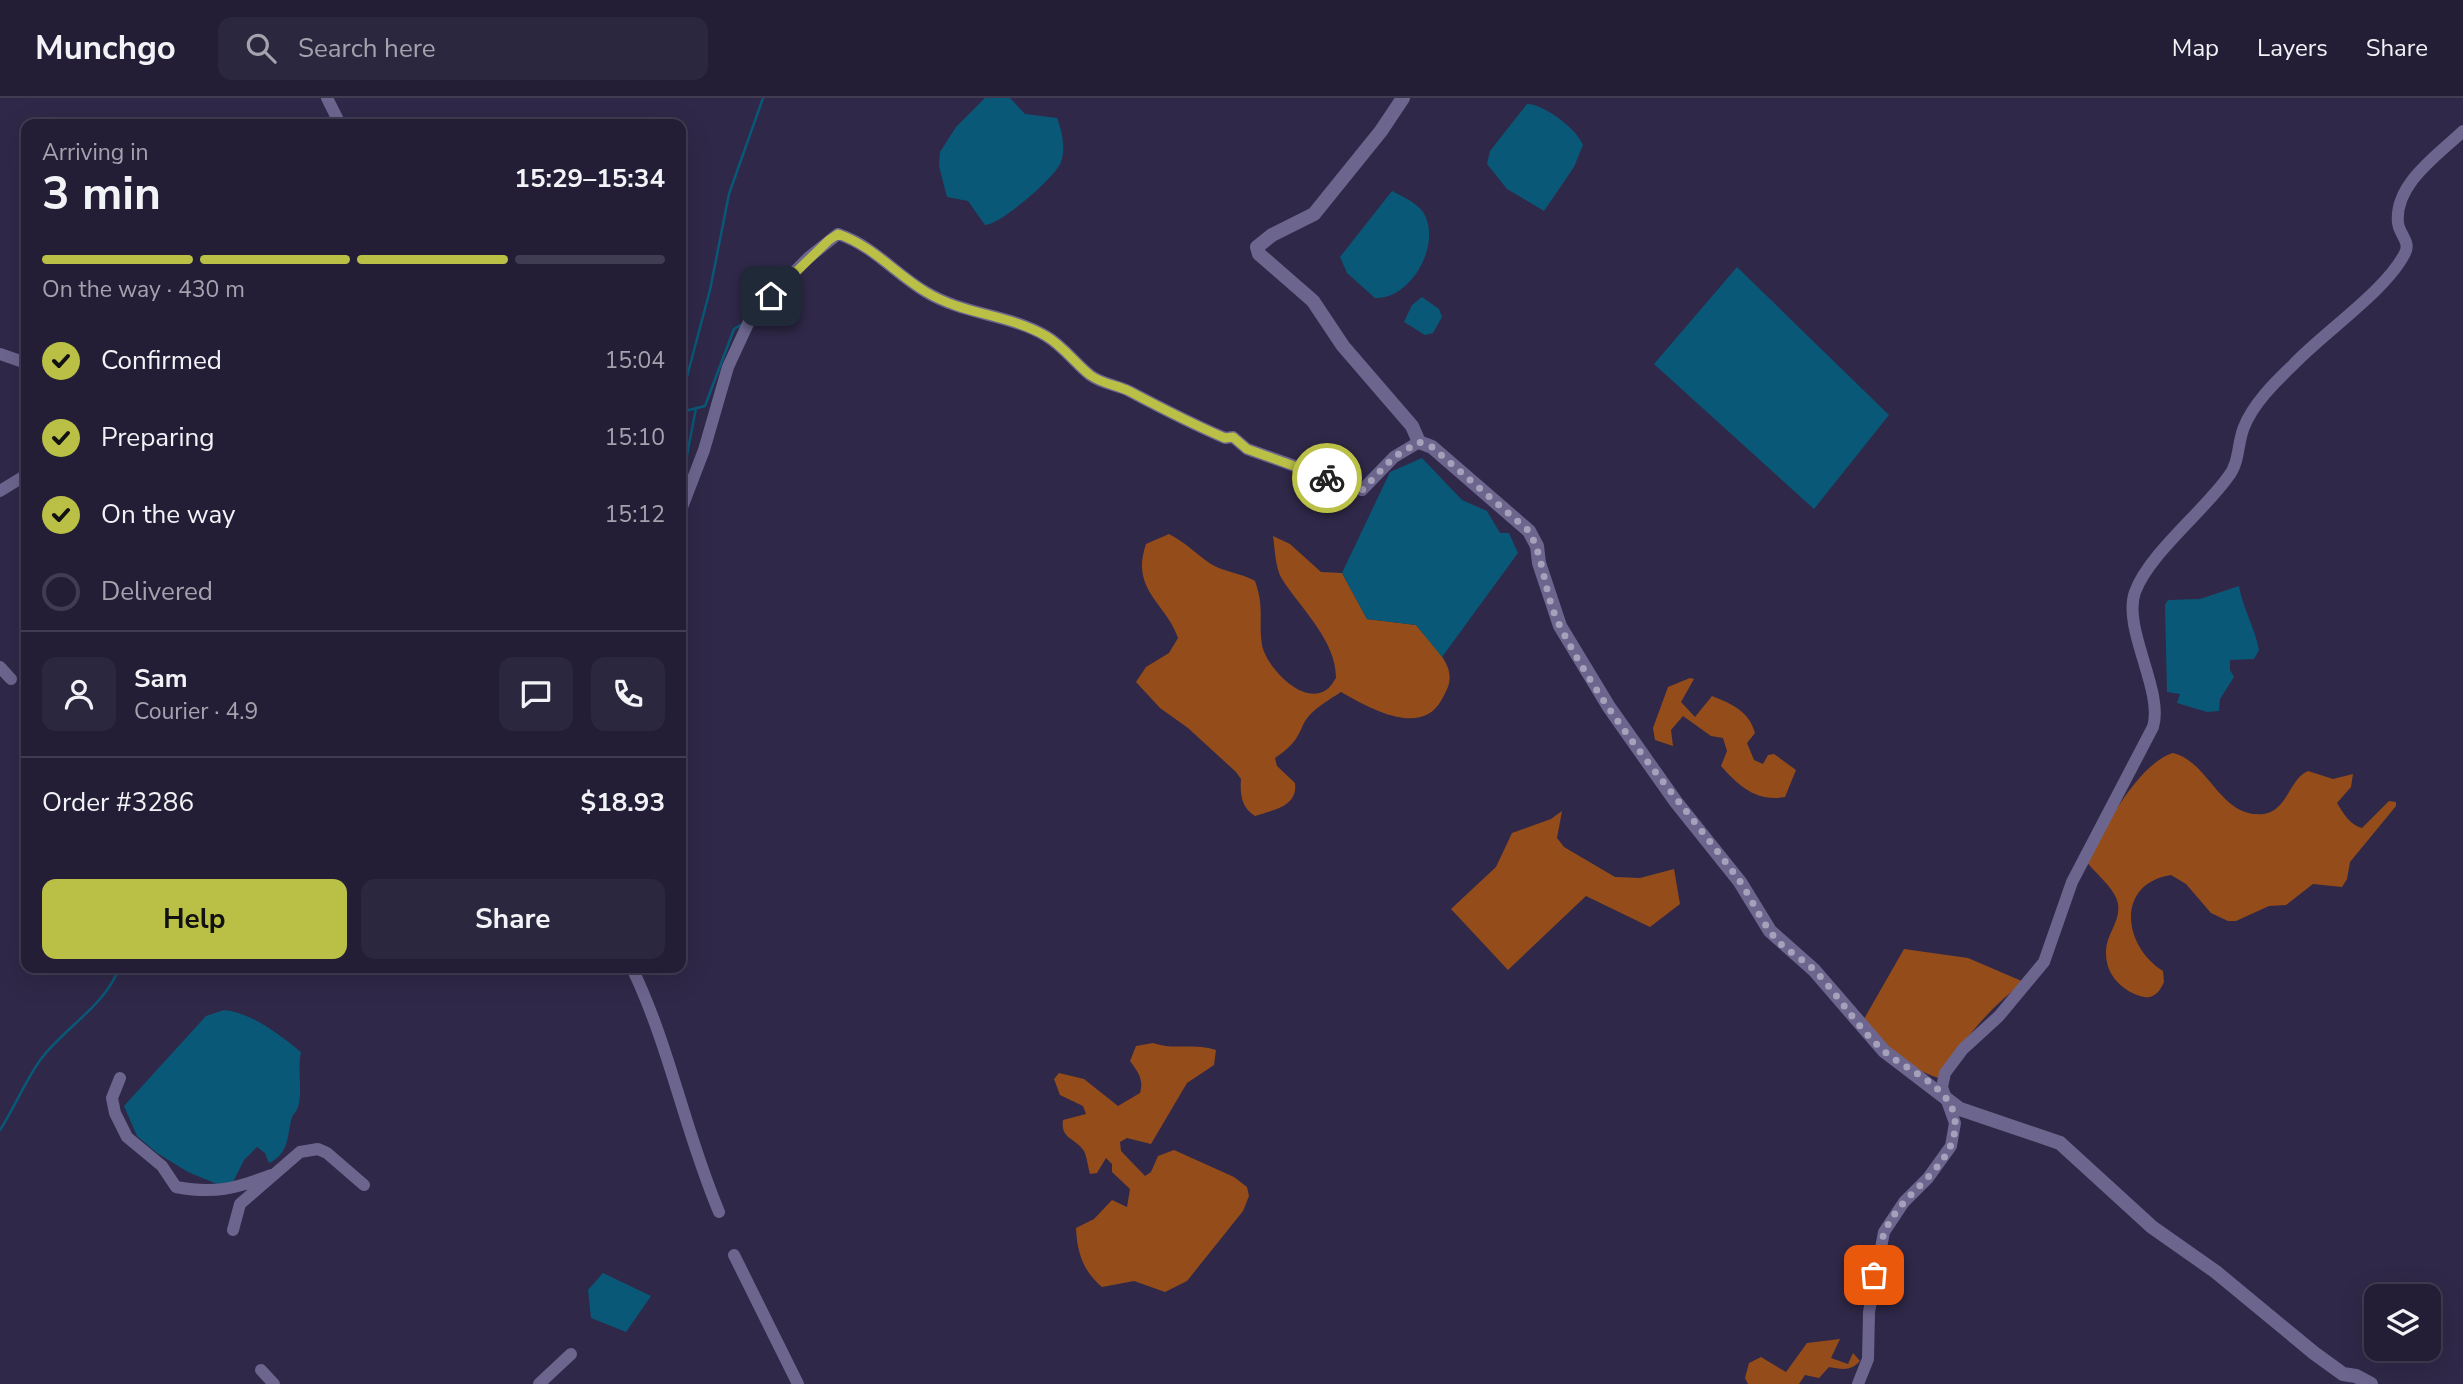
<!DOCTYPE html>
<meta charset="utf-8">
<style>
:root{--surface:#231e36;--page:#2b273e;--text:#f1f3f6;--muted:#a3a2ad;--line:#403c51;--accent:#bac046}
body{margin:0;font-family:"Nunito Sans",sans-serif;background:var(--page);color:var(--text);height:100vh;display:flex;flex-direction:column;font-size:26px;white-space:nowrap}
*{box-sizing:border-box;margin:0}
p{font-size:23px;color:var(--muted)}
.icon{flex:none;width:38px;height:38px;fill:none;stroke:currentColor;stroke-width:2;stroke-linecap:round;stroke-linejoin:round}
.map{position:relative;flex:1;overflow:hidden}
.sheet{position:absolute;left:21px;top:21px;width:665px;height:854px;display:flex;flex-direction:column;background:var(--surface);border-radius:14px;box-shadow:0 7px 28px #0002,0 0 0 2px var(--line)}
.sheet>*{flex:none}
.buttons{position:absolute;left:2364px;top:1186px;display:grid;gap:14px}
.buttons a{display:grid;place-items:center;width:77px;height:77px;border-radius:14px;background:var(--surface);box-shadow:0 7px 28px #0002,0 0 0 2px var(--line);font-size:35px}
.pin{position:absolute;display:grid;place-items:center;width:60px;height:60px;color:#fff;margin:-30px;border-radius:14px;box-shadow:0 4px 10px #0006}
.courier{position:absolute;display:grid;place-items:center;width:70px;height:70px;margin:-35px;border:5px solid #bac046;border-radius:50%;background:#fff;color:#222;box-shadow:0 2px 9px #0007}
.head em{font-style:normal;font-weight:700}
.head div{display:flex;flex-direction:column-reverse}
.head{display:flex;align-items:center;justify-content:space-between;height:119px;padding:0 21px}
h1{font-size:46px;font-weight:700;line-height:52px}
.bar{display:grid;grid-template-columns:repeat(4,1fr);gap:10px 7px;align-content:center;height:84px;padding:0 21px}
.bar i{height:9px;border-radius:5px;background:var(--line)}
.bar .selected{background:var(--accent)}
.bar p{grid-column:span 4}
.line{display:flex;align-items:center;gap:18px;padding:0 21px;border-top:2px solid var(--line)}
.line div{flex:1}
.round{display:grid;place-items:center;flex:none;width:74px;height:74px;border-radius:14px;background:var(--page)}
ol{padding:0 21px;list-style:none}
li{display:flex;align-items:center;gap:21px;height:77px}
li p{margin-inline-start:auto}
li .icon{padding:7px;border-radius:50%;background:var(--accent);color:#111;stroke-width:4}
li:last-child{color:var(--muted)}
li i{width:38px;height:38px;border:4px solid var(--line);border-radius:50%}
.button{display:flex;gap:14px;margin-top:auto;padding:14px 21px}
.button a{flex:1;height:80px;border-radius:14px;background:var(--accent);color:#111;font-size:28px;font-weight:700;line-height:80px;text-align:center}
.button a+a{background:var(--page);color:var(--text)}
header{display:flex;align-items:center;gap:42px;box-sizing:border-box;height:98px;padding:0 35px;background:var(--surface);border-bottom:2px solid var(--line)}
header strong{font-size:33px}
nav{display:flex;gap:38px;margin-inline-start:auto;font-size:24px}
.search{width:490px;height:63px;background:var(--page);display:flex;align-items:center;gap:18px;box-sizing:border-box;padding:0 24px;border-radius:14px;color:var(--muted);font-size:26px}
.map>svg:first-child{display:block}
</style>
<header>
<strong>Munchgo</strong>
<div class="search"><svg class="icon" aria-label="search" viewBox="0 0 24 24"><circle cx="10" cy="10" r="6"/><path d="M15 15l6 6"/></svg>Search here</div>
<nav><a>Map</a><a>Layers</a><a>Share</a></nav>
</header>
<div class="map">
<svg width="2463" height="1286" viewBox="0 0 2463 1286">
<rect width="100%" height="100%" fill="#2f2848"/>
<path fill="#944d1a" d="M 1169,436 C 1185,444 1196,456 1211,466 C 1224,474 1241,475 1255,483 C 1265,511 1258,521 1262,547 C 1266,568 1302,608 1326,592 C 1330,590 1334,583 1336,580 C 1336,542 1301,511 1282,481 C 1275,470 1275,450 1273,438 L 1290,446 L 1321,474 L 1342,475 L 1367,521 L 1416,527 C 1426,540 1442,554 1448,570 C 1452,583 1448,590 1442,601 C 1421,641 1368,609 1341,594 C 1329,602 1309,613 1303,627 C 1297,642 1290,650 1275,660 L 1277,668 L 1295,685 C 1298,709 1273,712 1255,718 C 1241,709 1240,696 1241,681 L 1236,674 L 1188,630 L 1160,610 L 1136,584 L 1146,569 L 1169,555 L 1178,540 C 1166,505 1130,492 1146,446 Z
M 1690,580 L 1694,581 L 1681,604 L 1695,619 L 1712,598 C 1732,606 1749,613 1755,635 L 1747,645 L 1754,662 L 1763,666 L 1768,657 L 1774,656 L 1796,672 L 1785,699 C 1756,704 1739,688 1721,668 L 1727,653 L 1723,640 L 1711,638 L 1683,618 L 1671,632 L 1673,648 L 1655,642 L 1653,630 L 1668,589 Z
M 2173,655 C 2210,664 2220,721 2264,716 C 2288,712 2289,681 2308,673 L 2333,681 L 2353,676 L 2351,689 L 2337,705 C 2343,715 2350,727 2362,730 L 2389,703 L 2396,704 L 2396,708 L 2350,764 L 2347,781 L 2342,789 L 2313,786 L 2286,807 L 2269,808 L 2236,823 L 2228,823 L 2211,815 L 2186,786 L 2171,777 C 2115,786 2123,848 2163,873 L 2164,884 C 2160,893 2154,901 2144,899 C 2123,894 2105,877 2106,853 C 2106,837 2121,823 2118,806 C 2116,791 2095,775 2086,763 C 2105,731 2137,666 2173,655 Z
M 1562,713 L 1557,740 L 1564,749 L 1615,779 L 1640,780 L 1674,771 L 1680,806 L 1650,829 L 1586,798 L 1508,872 L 1451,811 L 1496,769 L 1512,735 L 1551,721 Z
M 1904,851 L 1968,860 L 2024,884 C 1989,909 1962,945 1938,980 C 1905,969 1886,947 1864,921 Z
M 1153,945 C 1176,953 1193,944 1216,952 L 1214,967 L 1187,985 L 1151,1046 L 1127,1040 L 1120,1044 L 1121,1053 L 1145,1078 L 1151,1074 L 1158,1058 L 1174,1052 L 1234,1079 L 1247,1089 L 1249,1098 L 1243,1113 L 1187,1183 L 1165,1194 L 1134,1183 L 1102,1189 C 1083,1173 1077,1154 1076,1130 L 1094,1121 L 1112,1102 L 1127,1109 L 1130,1091 L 1112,1074 L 1112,1066 L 1106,1060 L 1097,1075 L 1090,1076 C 1088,1069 1087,1059 1084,1053 C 1076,1040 1060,1041 1063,1022 L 1086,1016 L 1083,1008 L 1060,997 L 1054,981 L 1059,975 L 1084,981 L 1118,1008 L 1140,995 C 1144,981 1138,974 1130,963 L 1136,948 Z
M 1840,1241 L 1831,1260 L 1848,1266 L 1853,1255 L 1860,1263 C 1850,1274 1842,1271 1829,1269 L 1819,1280 L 1805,1277 L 1799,1286 L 1748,1286 L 1745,1280 L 1749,1265 L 1761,1259 L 1786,1274 L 1807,1245 Z"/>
<path fill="#0a5877" d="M 985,0 L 1010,0 L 1025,16 L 1057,20 C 1062,33 1066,50 1061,64 C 1055,80 1001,126 985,127 L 968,103 L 947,99 L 939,68 L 940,54 L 956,29 Z
M 1527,6 C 1544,6 1577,31 1583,47 L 1574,69 L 1544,113 L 1507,91 L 1487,66 L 1490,53 Z
M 1392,93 C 1402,98 1417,105 1423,114 C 1443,145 1411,202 1375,200 L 1347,175 L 1340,159 Z
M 1737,169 L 1889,317 L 1814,411 L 1654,266 Z
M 1422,199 L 1439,211 L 1442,219 L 1433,235 L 1425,237 L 1404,224 L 1412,207 Z
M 1422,360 L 1462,402 L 1487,413 L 1500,435 L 1509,435 L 1518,455 L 1442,559 L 1416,527 L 1367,521 L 1342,475 L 1390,374 Z
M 2239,488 C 2243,511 2255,530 2259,552 L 2254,561 L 2230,562 L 2230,572 L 2234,579 L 2220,601 L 2219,613 L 2207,614 L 2177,605 L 2180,596 L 2167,594 L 2165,507 L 2168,502 L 2200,501 Z
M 224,912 C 252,915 279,936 301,954 C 297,972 303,993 298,1009 C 297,1013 294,1015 292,1019 C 287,1035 290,1056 269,1065 L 265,1055 L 257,1049 L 244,1062 L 233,1084 L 217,1086 L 188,1074 L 157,1055 L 137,1038 L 124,1008 L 206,918 Z
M 603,1175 L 651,1198 L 626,1234 L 591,1220 L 588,1192 Z"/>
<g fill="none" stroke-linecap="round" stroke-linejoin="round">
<path stroke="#0a5877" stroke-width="2.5" d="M 681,301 L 710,192 L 729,96 L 763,0
M 681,314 L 705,308 L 734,231 L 741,227
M 681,366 L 687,357 L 696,310
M 0,1032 C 15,1009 25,983 41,961 C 65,929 105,908 119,870"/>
<path stroke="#6c658e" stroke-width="12" d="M 327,0 L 340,26
M 0,256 L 26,265
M 0,393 L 26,377
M 681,412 L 704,352 L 728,269 L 752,217 L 808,160 L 838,136 C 874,148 895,176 926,194 C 964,217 1009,216 1046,238 C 1063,248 1075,265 1090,277 C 1102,286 1117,287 1129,293 C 1161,310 1192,326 1225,340 L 1233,339 L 1247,351 L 1362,392 L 1394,359 L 1419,344
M 0,569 L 11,581
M 632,870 C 670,949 685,1034 719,1114
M 120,980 L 112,1000 L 115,1015 L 127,1039 L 162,1068 L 176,1089 C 214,1096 235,1091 271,1077
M 233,1132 L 240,1106 L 300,1054 L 318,1051 L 327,1055 L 364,1087
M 734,1157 L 798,1286
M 261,1272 L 274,1286
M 539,1286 L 571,1256
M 1858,1286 L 1868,1261 L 1869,1214 L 1884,1134 L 1904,1104 L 1928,1080 L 1951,1048 L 1955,1025 L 1942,989 L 1945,975 L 1963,951 L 1999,918 L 2044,864 L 2072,784 L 2153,629 C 2164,593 2122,530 2135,494 C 2149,456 2203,414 2228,379 C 2240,364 2237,346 2244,329 C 2253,306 2275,284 2293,267 C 2323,235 2387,192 2405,155 C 2411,144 2399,136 2398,125 C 2394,86 2438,57 2463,33"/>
<path stroke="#6c658e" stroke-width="14" d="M 1403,0 L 1381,33 L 1314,116 L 1272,137 L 1257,149 L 1259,156 L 1313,203 L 1343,248 L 1412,328 L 1419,344 L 1432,349 L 1529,433 L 1537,448 L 1539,465 L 1560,528 L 1609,609 L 1676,704 L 1740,784 L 1770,833 L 1814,872 L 1884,953 L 1960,1011 L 2060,1045 L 2152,1129 L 2216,1174 L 2314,1255 L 2343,1276 L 2356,1278 L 2371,1286"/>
</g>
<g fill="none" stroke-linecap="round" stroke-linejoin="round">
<path stroke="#a5a1ba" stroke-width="7" stroke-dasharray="0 12.6" d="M 1327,380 L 1362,392 L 1394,359 L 1419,344 L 1432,349 L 1529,433 C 1545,462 1544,498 1560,528 C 1606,621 1678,699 1739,782 C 1754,804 1763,830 1783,848 C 1794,857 1807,864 1816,874 C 1841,900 1858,931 1885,954 C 1908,973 1952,989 1955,1022 C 1958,1063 1914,1087 1894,1117 C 1881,1135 1878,1156 1874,1177"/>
<path stroke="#bac046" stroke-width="9" d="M 771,198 L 829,142 L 838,136 C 873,148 896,176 926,194 C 964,217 1008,216 1046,238 C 1063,248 1075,265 1090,277 C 1102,286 1117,287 1129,293 C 1161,310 1192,326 1225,340 L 1233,339 L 1247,351 L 1327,380"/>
</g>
</svg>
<div class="buttons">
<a><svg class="icon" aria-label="layers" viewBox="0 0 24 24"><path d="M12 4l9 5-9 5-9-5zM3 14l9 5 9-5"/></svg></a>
</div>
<div class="pin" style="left:1874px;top:1177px;background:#ea580c"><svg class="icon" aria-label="bag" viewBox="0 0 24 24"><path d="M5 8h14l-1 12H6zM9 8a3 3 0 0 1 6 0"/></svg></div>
<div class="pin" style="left:771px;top:198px;background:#1f2937"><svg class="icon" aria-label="home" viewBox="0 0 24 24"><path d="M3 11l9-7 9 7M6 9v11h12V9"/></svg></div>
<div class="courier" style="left:1327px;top:380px"><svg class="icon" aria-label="bike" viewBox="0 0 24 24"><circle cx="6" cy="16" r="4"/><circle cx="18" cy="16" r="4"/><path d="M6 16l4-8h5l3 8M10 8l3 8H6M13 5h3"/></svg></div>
<section class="sheet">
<div class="head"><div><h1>3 min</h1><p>Arriving in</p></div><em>15:29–15:34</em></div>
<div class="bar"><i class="selected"></i><i class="selected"></i><i class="selected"></i><i></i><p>On the way · 430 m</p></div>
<ol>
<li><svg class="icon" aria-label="check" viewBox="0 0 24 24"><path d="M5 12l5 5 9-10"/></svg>Confirmed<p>15:04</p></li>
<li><svg class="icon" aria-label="check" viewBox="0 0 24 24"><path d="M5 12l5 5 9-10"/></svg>Preparing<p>15:10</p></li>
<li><svg class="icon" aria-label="check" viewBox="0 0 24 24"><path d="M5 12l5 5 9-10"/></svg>On the way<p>15:12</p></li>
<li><i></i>Delivered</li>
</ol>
<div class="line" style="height:126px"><a class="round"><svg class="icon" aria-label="person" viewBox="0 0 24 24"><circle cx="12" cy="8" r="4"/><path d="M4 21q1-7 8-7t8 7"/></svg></a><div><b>Sam</b><p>Courier · 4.9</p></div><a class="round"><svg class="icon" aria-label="chat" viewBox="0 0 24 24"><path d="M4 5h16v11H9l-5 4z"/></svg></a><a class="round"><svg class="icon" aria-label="phone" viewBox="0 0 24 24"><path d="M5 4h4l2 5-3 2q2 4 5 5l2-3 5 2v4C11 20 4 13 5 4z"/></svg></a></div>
<div class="line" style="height:91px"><div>Order #3286</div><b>$18.93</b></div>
<div class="button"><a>Help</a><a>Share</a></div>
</section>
</div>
